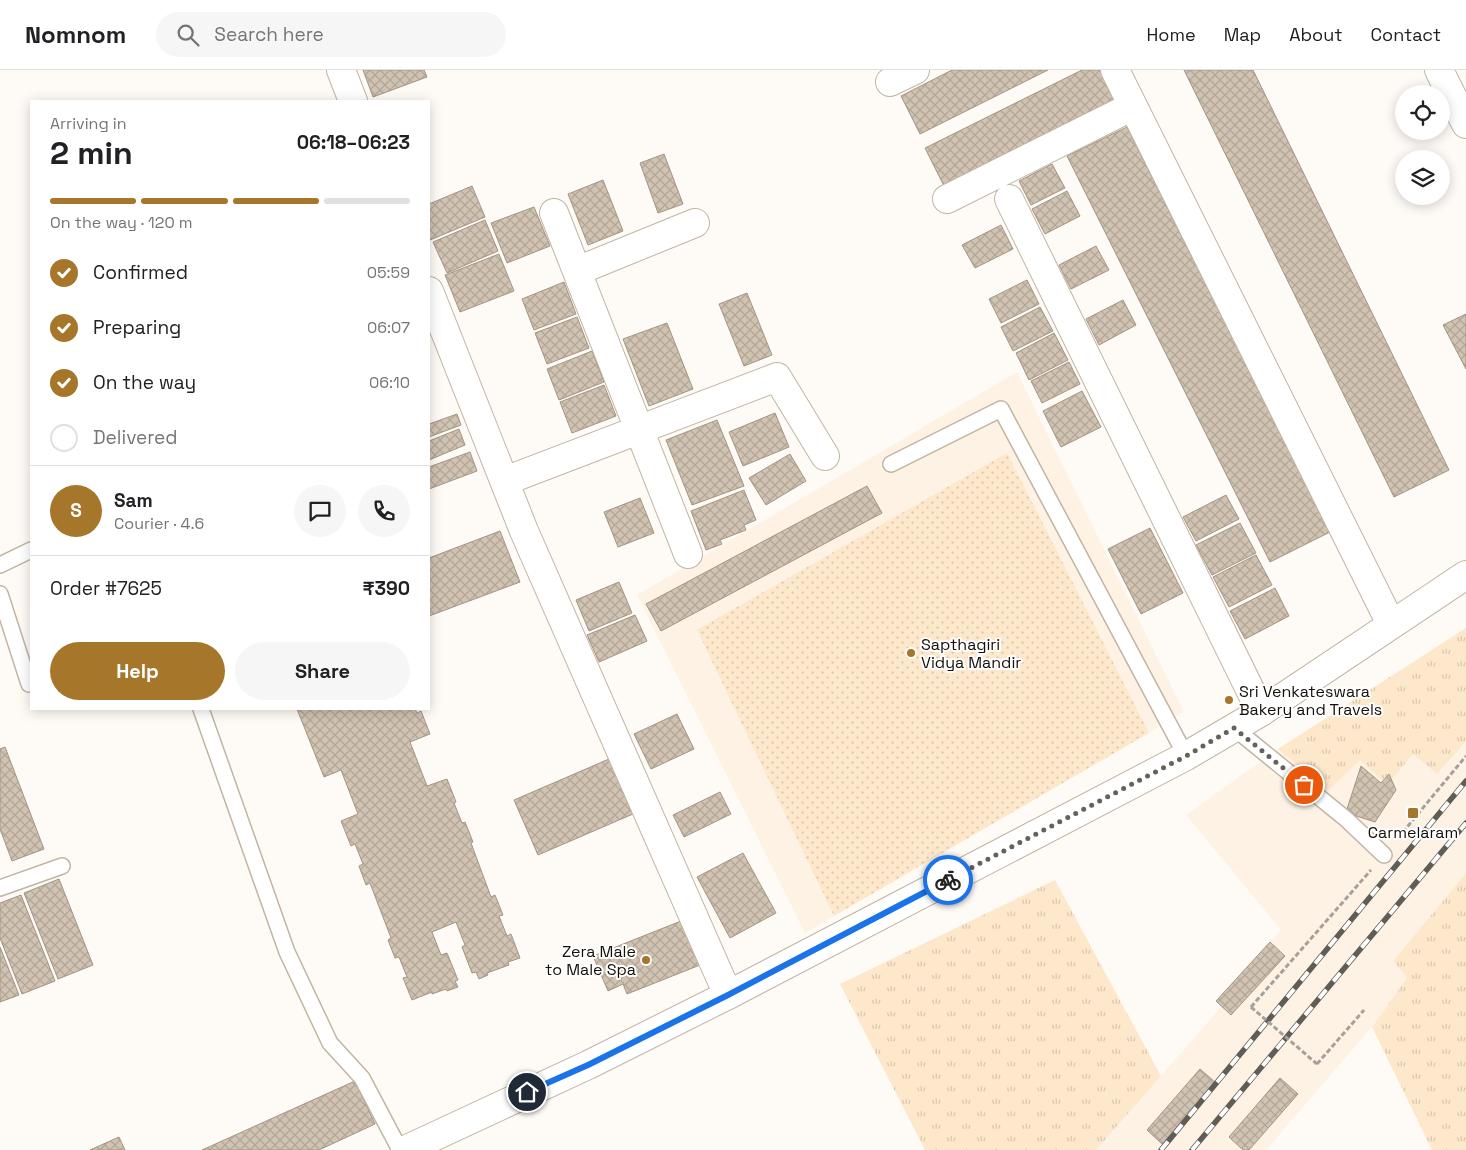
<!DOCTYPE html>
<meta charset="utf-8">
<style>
:root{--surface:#fff;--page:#f6f6f6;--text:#202124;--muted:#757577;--line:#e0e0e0;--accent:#a6762a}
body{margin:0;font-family:"Space Grotesk",sans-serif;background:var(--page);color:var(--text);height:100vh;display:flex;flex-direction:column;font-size:19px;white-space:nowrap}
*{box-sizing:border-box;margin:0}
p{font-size:16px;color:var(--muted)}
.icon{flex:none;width:28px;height:28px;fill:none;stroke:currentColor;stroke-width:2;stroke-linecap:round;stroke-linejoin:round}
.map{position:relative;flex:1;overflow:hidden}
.side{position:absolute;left:30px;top:30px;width:400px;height:610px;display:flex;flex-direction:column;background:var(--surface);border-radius:0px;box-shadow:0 2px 12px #0003}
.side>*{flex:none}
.fabs{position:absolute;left:1395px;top:15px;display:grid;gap:10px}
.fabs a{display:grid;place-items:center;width:55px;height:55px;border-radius:50%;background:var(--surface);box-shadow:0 2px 12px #0003;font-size:25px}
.pin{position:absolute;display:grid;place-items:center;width:42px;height:42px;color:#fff;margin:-21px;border:2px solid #fff;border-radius:50%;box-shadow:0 1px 5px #0007}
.courier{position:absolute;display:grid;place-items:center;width:50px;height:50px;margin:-25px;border:4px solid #1a73e8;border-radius:50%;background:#fff;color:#222;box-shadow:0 1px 6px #0007}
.overview em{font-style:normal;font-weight:800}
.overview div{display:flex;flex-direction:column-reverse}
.overview{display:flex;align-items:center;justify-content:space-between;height:85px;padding:0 20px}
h1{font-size:32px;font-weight:800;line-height:38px}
.bar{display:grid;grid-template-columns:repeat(4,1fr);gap:8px 5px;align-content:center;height:60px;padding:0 20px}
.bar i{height:6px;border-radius:4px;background:var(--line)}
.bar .active{background:var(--accent)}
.bar p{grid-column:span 4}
.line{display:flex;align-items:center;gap:12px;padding:0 20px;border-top:1px solid var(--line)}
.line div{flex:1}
.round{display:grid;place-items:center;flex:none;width:52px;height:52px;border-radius:26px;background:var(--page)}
ol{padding:0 20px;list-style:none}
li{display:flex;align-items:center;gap:15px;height:55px}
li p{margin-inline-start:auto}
li .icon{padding:5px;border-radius:50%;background:var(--accent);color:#fff;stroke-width:4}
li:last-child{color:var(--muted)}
li i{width:28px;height:28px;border:2px solid var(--line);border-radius:50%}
.action{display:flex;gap:10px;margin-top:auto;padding:10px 20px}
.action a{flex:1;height:58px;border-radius:30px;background:var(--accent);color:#fff;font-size:20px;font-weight:800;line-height:58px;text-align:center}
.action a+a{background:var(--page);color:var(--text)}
header{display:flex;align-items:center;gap:30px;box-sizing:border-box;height:70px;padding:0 25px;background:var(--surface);border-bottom:1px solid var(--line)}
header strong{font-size:24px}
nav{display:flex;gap:28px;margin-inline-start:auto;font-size:18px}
.search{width:350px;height:45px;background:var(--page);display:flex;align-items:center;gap:12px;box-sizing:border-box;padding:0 18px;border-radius:28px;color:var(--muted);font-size:19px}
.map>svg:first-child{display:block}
</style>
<header>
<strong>Nomnom</strong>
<div class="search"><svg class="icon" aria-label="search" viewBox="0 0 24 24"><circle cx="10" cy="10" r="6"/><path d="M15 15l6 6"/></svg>Search here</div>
<nav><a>Home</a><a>Map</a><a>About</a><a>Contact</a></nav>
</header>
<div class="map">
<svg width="1466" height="1080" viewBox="0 0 1466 1080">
<defs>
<pattern id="grass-tufts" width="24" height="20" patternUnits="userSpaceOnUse" patternTransform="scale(1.25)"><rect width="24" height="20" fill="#fee8cb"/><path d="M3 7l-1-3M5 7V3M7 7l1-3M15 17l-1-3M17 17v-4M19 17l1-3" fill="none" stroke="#d9c6ad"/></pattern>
<pattern id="park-dots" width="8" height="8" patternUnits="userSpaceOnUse" patternTransform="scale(1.25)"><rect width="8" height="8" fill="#fee8cb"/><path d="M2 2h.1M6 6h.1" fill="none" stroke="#d9c6ad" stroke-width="1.8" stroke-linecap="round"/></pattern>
<pattern id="building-cross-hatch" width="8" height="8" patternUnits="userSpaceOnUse" patternTransform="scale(1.25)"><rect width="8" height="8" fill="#d1c3b2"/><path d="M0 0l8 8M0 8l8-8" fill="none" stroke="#b3a698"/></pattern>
</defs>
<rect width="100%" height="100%" fill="#fefbf7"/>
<path fill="#fef2e4" d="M 1017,302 L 1184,642 L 805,863 L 637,525 Z
M 1466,558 L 1466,803 L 1393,891 L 1407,908 L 1372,957 L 1266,1080 L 1096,1080 L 1221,937 L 1216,931 L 1281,860 L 1186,745 L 1278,679 Z"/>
<path fill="url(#grass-tufts)" d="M 1466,558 L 1466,671 L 1437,704 L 1413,684 L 1387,715 L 1360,690 L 1328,721 L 1278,679 Z
M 1466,803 L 1466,1080 L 1432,1080 L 1372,957 L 1407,908 L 1393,891 Z
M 1055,810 L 1161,1006 L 1096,1080 L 925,1080 L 840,914 Z"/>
<path fill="url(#park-dots)" d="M 1007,383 L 1149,663 L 834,846 L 697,560 Z"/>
<path fill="url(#building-cross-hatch)" stroke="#a29584" d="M 363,0 L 424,0 L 427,7 L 373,27 Z
M 952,0 L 1048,0 L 920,64 L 901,26 Z
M 1082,0 L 1103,0 L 1118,29 L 944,116 L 925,78 Z
M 1184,0 L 1253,0 L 1449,400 L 1394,427 Z
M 1127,57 L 1330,462 L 1270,492 L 1067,86 Z
M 664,84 L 683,134 L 658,143 L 640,93 Z
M 1052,94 L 1065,118 L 1031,135 L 1019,111 Z
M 603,110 L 623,161 L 588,175 L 568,124 Z
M 472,116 L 485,147 L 430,170 L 429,167 L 429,134 Z
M 1067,121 L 1080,146 L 1045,164 L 1032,139 Z
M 534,137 L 550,176 L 507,193 L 491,153 Z
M 485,150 L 498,181 L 447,203 L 433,172 Z
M 1001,155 L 1013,179 L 975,198 L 962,175 Z
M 1096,176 L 1109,200 L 1071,219 L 1059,195 Z
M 499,184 L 514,221 L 460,242 L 445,205 Z
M 1027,210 L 1039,234 L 1001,253 L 989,229 Z
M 564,212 L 576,244 L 534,260 L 522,229 Z
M 747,223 L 772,285 L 744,296 L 719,234 Z
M 1123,230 L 1136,255 L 1099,275 L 1086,249 Z
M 1040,237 L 1053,261 L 1013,281 L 1001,257 Z
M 1466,244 L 1466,299 L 1443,255 Z
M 577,247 L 589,278 L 547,294 L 535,263 Z
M 667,253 L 693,319 L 649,336 L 623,269 Z
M 1054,263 L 1068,290 L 1029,310 L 1016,283 Z
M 592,281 L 604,312 L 559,330 L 547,299 Z
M 1069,292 L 1080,314 L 1042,333 L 1031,311 Z
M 604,315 L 616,346 L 572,363 L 560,332 Z
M 1082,321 L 1101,357 L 1061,377 L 1043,341 Z
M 775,343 L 789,377 L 743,396 L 729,362 Z
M 457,344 L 461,355 L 429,367 L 429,354 Z
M 717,350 L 744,416 L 692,435 L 666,370 Z
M 459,359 L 465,375 L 429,390 L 429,371 Z
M 470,382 L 477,401 L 429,419 L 429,397 Z
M 790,384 L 806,411 L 766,435 L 749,408 Z
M 867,416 L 882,443 L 661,561 L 646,534 Z
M 744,420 L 756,450 L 744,455 L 746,460 L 720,470 L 722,474 L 706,480 L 691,441 Z
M 1226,425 L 1239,449 L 1196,471 L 1183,447 Z
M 640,428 L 654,463 L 618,477 L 604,442 Z
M 1240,453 L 1256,483 L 1212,505 L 1196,475 Z
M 1150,458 L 1183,523 L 1141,544 L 1108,479 Z
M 500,461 L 520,512 L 429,546 L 429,488 Z
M 1256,485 L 1272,515 L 1229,537 L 1213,507 Z
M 619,512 L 632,543 L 589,561 L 576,530 Z
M 1275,518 L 1289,546 L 1245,569 L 1230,541 Z
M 635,545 L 647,571 L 599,592 L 587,565 Z
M 297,639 L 415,639 L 417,643 L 421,641 L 430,664 L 410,672 L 427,716 L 447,709 L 456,732 L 454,733 L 462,753 L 465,752 L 473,772 L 471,773 L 491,827 L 495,825 L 503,845 L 499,846 L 507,866 L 511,864 L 520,888 L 508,892 L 509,895 L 487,903 L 488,905 L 479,909 L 476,902 L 472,903 L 462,877 L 465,875 L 456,852 L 432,862 L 441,885 L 447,883 L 458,910 L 455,911 L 458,917 L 447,921 L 446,919 L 432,924 L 432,922 L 412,930 L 403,908 L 407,907 L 399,887 L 395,888 L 388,870 L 391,868 L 370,813 L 366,815 L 359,796 L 363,794 L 355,774 L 351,776 L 341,751 L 358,744 L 341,700 L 324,707 Z
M 677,644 L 694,679 L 651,699 L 634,664 Z
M 5,677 L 44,779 L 12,791 L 0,759 L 0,679 Z
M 609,689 L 633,744 L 538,785 L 514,730 Z
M 1361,696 L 1381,713 L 1389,704 L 1396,720 L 1375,752 L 1344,742 L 1347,739 Z
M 720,722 L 731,744 L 684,767 L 673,745 Z
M 743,783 L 776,843 L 730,868 L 697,807 Z
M 59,809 L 93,895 L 58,909 L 24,823 Z
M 21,825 L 55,911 L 22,924 L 0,868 L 0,833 Z
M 681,851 L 700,895 L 627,924 L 623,914 L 608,921 L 593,886 Z
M 1270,872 L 1285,886 L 1231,945 L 1216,931 Z
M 0,877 L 19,925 L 0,932 Z
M 1200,999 L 1215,1012 L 1162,1074 L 1147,1060 Z
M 1280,1008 L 1298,1024 L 1249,1080 L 1243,1080 L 1229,1067 Z
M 355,1011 L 375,1054 L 319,1080 L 202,1080 Z
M 119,1067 L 125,1080 L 90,1080 Z"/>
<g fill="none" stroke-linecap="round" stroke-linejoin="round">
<g stroke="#c1b4a2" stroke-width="18">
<path id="service" d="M 891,394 L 1001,339 L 1186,686
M 0,495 L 31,480
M 0,524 L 29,614 L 31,613
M 201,639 L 287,882 L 330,973 L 362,1008 L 400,1080
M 1234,658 L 1346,749 L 1384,785
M 0,818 L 62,796"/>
</g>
<g stroke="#c1b4a2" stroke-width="30">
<path id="minor" d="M 341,0 L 353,31
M 1115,0 L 1391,554
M 1439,0 L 1466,54
M 890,12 L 915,0
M 947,129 L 1133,36
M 1009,129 L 1261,642
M 554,143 L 688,484
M 577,201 L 695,153
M 429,221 L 524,461 L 728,925
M 505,411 L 777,307 L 825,386"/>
</g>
<g stroke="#c1b4a2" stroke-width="30">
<path id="secondary" d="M 405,1080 L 588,995 L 728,925 L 1186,686 L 1261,642 L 1466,505"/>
</g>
<path stroke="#a4a19c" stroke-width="3" stroke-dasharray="5 2.5" stroke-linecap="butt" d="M 1398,768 L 1466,686
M 1251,937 L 1371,800
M 1317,994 L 1364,940"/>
<use href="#service" stroke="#fff" stroke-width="15"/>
<use href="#minor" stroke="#fff" stroke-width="28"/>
<use href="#secondary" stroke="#fff" stroke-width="28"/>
<g stroke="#605d57" stroke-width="5.5">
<path id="rail" d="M 1161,1080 L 1466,711
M 1192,1080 L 1466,753"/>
</g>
<use href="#rail" stroke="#fff" stroke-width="4" stroke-dasharray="11" stroke-linecap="butt"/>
<path stroke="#a4a19c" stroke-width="3" stroke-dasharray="5 2.5" stroke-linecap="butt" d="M 1251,937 L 1317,994"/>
</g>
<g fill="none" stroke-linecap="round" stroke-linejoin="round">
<path stroke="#65625c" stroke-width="5" stroke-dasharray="0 9" d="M 948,810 L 1186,686 L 1234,658 L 1304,715"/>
<path stroke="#1a73e8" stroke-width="6" d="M 527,1022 L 588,995 L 728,925 L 948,810"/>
</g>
<g fill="#a6762a" stroke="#fff" stroke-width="2">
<circle cx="911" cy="583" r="5"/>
<circle cx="1229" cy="630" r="5"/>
<rect x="1407" y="737" width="12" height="12" rx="2.5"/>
<circle cx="646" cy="890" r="5"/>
</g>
<g text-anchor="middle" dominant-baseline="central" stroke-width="4" stroke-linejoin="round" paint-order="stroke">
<g font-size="16" fill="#130f09" stroke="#fff" text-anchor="start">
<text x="921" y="574">Sapthagiri<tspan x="921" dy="18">Vidya Mandir</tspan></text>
<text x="1239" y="621">Sri Venkateswara<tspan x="1239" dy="18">Bakery and Travels</tspan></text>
<text x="1413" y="762" text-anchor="middle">Carmelaram</text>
<text x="636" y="881" text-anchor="end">Zera Male<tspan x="636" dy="18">to Male Spa</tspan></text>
</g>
</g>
</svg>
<div class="fabs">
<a><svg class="icon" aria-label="locate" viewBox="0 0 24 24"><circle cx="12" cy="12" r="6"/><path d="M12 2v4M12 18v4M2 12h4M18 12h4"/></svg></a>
<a><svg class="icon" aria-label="layers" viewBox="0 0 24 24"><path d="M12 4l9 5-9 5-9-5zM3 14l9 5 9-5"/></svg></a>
</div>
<div class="pin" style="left:1304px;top:715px;background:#ea580c"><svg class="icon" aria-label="bag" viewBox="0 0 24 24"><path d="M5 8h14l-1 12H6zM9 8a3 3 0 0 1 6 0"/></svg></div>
<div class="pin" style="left:527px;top:1022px;background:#1f2937"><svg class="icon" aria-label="home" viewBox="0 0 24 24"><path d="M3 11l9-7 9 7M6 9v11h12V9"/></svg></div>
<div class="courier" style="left:948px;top:810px"><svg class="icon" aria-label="bike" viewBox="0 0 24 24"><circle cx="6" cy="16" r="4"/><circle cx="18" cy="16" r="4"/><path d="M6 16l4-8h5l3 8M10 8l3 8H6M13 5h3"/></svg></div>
<section class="side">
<div class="overview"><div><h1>2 min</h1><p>Arriving in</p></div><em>06:18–06:23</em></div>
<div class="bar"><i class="active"></i><i class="active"></i><i class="active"></i><i></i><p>On the way · 120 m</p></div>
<ol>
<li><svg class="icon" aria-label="check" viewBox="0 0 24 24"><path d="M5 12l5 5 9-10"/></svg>Confirmed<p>05:59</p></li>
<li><svg class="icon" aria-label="check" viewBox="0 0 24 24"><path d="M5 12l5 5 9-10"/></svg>Preparing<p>06:07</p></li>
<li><svg class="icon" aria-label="check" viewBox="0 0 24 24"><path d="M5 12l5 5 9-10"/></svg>On the way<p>06:10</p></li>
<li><i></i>Delivered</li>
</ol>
<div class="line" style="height:90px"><b class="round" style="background:var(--accent);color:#fff">S</b><div><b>Sam</b><p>Courier · 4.6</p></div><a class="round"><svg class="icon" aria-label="chat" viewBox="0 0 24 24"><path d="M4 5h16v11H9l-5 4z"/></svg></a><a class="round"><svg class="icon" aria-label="phone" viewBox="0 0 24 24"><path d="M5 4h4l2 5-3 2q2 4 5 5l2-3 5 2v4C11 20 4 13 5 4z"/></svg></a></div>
<div class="line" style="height:65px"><div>Order #7625</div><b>₹390</b></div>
<div class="action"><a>Help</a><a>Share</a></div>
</section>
</div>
